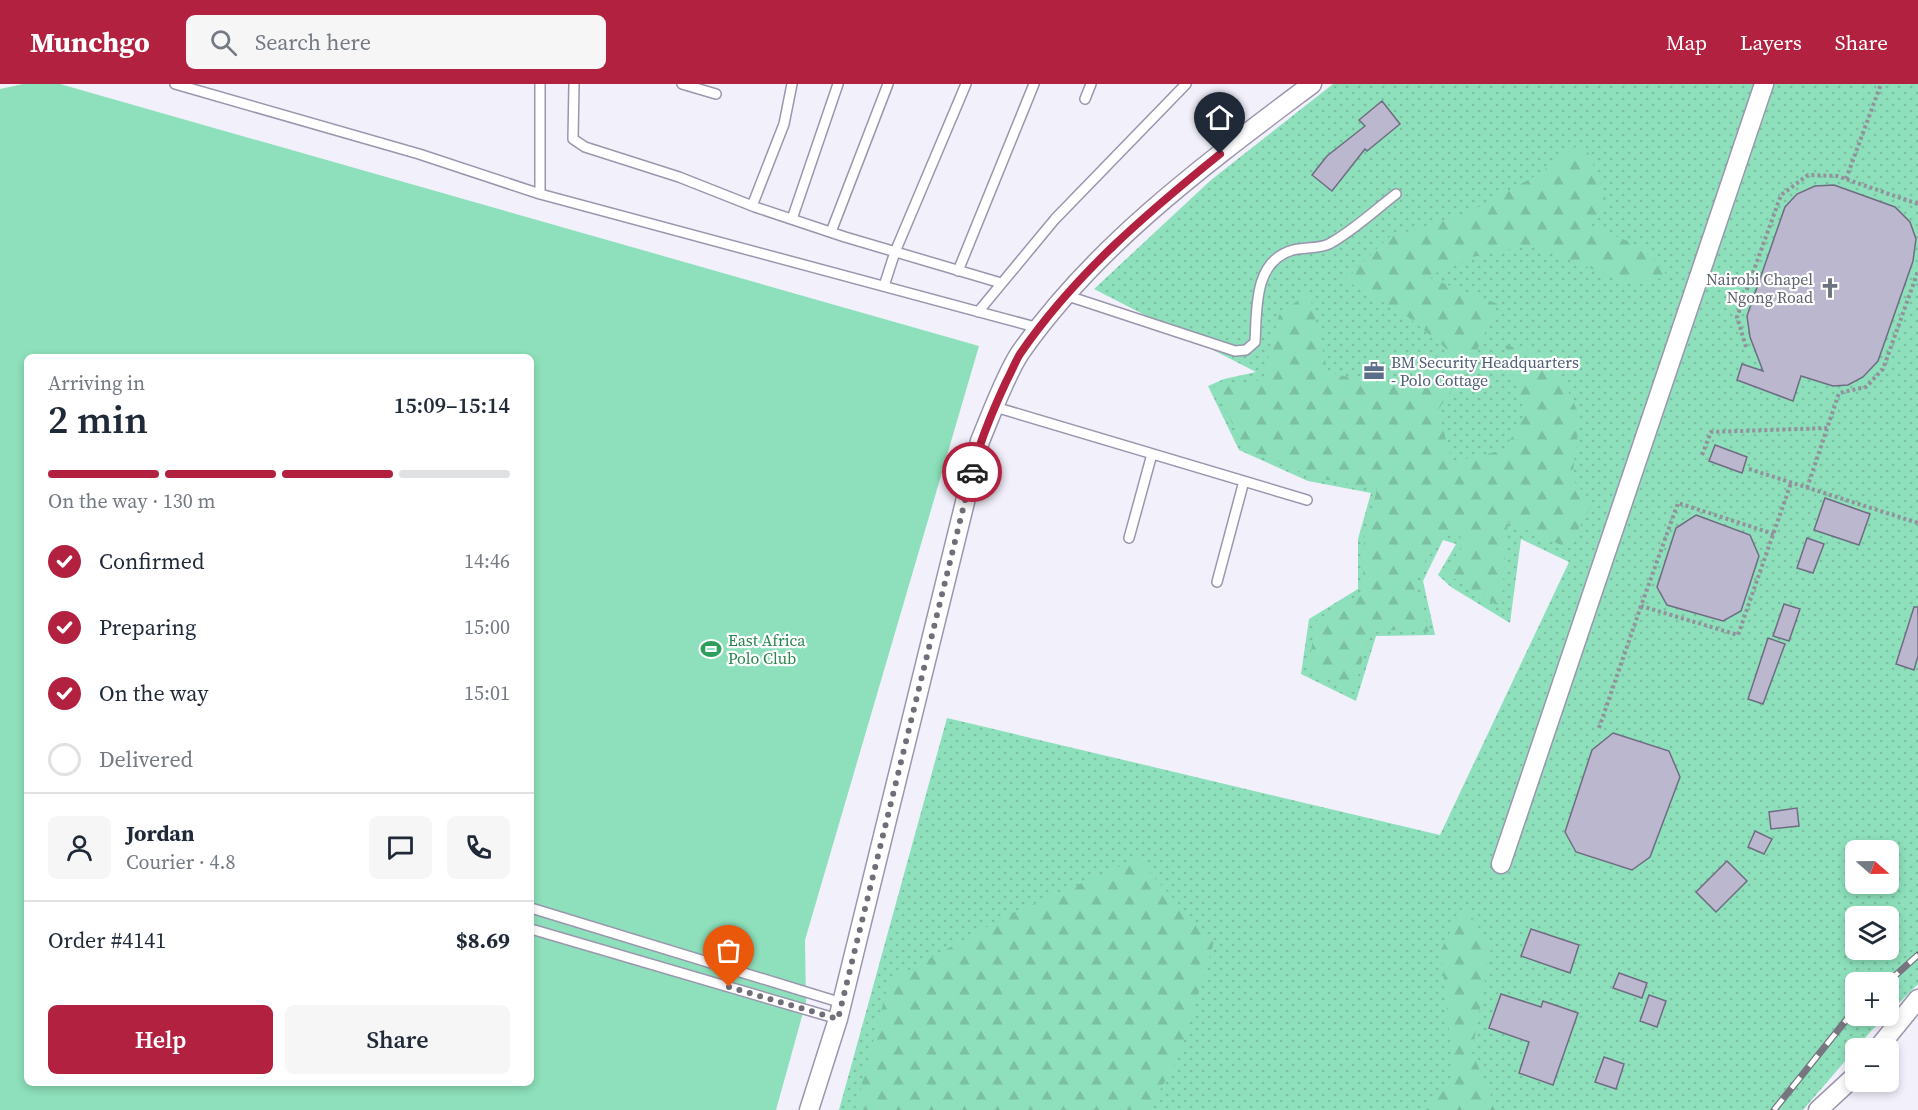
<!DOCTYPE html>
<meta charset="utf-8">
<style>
:root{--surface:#fff;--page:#f6f6f7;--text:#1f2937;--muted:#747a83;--line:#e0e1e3;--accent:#b32140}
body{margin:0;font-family:"Source Serif 4",serif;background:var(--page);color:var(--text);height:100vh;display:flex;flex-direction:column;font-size:22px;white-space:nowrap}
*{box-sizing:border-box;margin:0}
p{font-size:20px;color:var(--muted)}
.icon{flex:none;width:33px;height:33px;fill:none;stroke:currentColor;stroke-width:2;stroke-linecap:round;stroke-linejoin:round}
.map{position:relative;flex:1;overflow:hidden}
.details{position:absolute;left:24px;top:270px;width:510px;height:732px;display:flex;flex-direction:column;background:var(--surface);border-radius:9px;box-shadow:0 3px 9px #0003}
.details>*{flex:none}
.needle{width:39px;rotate:110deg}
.controls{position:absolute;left:1845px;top:756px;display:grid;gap:12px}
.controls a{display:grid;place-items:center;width:54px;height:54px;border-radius:9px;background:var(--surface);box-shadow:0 3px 9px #0003;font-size:30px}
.pin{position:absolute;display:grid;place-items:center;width:51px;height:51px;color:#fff;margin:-62px -26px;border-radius:50% 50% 50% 0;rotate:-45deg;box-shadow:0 0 6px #0007}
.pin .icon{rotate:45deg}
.courier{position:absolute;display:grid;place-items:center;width:60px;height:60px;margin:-30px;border:4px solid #b32140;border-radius:50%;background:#fff;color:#222;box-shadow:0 2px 8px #0007}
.head em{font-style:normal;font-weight:600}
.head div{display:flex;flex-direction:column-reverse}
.head{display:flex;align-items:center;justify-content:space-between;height:102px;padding:0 24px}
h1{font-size:39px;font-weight:600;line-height:45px}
.bar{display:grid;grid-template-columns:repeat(4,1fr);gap:9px 6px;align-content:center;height:72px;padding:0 24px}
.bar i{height:8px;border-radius:4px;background:var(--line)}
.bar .active{background:var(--accent)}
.bar p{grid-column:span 4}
.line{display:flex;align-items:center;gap:15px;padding:0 24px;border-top:2px solid var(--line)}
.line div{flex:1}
.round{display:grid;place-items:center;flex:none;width:63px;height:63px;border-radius:9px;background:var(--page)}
ol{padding:0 24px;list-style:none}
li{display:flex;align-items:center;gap:18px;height:66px}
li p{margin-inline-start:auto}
li .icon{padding:6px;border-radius:50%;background:var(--accent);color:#fff;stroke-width:4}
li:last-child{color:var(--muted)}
li i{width:33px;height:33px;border:3px solid var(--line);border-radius:50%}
.action{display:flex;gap:12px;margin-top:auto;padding:12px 24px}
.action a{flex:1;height:69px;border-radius:9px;background:var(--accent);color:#fff;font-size:24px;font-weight:600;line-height:69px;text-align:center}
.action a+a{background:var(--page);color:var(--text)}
header{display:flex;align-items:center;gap:36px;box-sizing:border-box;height:84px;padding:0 30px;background:var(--accent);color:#fff}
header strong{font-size:28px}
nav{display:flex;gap:33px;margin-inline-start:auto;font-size:21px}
.search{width:420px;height:54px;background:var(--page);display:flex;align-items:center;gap:15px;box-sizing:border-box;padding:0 21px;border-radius:9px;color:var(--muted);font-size:22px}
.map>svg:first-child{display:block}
</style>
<header>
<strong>Munchgo</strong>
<div class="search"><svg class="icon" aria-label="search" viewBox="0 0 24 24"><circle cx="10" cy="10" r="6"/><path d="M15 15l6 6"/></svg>Search here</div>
<nav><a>Map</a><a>Layers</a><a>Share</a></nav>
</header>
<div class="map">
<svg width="1918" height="1026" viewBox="0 0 1918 1026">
<defs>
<pattern id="grass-dots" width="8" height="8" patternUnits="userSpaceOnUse" patternTransform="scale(1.5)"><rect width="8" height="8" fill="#8de0bb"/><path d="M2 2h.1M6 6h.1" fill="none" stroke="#7ac0a1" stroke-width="1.8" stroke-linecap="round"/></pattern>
<pattern id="forest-firs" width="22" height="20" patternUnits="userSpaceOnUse" patternTransform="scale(1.5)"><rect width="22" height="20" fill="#8de0bb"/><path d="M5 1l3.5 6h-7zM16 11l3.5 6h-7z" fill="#7ac0a1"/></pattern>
</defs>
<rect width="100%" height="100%" fill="#f2f0fb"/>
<path fill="url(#grass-dots)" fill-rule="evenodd" d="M 1333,0 L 1918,0 L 1918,900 L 1889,929 L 1888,898 L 1856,898 L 1856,932 L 1886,932 L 1871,947 L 1803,1026 L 839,1026 L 947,634 L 1440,751 L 1569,478 L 1521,455 L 1510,539 L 1451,503 L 1438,491 L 1456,460 L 1443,456 L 1423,497 L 1435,551 L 1376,552 L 1356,617 L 1301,590 L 1309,535 L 1358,505 L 1358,455 L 1371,409 L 1308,397 L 1239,366 L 1208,302 L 1224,295 L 1256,288 L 1094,205 L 1211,96 ZM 1856,766 L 1888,766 L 1888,800 L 1856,800 ZM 1856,832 L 1888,832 L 1888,866 L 1856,866 Z"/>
<path fill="url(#forest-firs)" d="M 1584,57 L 1607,118 L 1588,141 L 1640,162 L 1669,193 L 1628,199 L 1531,161 L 1472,173 L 1427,193 L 1498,220 L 1474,273 L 1438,326 L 1452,378 L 1504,366 L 1525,331 L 1505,261 L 1551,272 L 1580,332 L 1572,395 L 1593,419 L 1568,464 L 1508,438 L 1501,524 L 1444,488 L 1468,455 L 1440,450 L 1414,497 L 1429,548 L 1370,545 L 1354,608 L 1308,585 L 1316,537 L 1363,508 L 1364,455 L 1377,405 L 1312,393 L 1244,363 L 1214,302 L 1263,296 L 1279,231 L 1309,208 L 1328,289 L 1393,301 L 1448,266 L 1407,232 L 1345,196 L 1389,153 L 1466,130 L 1537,91 Z
M 1137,775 L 1214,858 L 1180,970 L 1149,1026 L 855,1026 L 889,897 L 1010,830 Z
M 1464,820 L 1491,864 L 1472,968 L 1497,1026 L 1426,1026 L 1454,995 L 1441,866 Z"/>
<path fill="#8de0bb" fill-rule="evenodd" d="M 23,0 L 60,0 L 979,262 L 805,856 L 806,918 L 776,1026 L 0,1026 L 0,5 ZM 27,273 L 531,273 L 531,999 L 27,999 Z"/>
<path fill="#bbb7cf" stroke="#706c82" stroke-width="1.5" d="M 1382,17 L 1400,40 L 1367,67 L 1365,65 L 1332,107 L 1312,91 L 1327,72 L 1365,42 L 1359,36 Z
M 1834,101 L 1895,123 L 1910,138 L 1916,155 L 1913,177 L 1878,277 L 1863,293 L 1848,301 L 1833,302 L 1801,292 L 1793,317 L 1737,296 L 1742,280 L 1763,287 L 1750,253 L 1747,232 L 1785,123 L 1797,110 L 1815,102 Z
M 1715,361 L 1747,373 L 1742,389 L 1709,377 Z
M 1825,414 L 1870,430 L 1859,461 L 1814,446 Z
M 1696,431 L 1750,451 L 1759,472 L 1741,527 L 1723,537 L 1667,521 L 1657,503 L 1676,444 Z
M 1807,454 L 1824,460 L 1813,489 L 1797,484 Z
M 1784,520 L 1800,525 L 1789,557 L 1773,552 Z
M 1914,523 L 1918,523 L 1918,572 L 1914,586 L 1896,580 Z
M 1768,554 L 1785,560 L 1763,620 L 1748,615 Z
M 1613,649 L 1669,667 L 1680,693 L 1650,773 L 1632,786 L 1576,768 L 1565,748 L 1592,666 Z
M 1797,724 L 1799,742 L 1771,745 L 1769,728 Z
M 1755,747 L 1772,755 L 1764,770 L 1748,763 Z
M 1727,777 L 1747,797 L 1716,828 L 1696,808 Z
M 1531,845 L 1579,861 L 1570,889 L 1521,872 Z
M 1619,889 L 1647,899 L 1642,914 L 1613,904 Z
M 1501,910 L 1541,923 L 1543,917 L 1578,929 L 1553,1001 L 1519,989 L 1529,958 L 1489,944 Z
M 1649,911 L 1666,917 L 1657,943 L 1640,937 Z
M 1604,973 L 1624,980 L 1616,1005 L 1595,998 Z"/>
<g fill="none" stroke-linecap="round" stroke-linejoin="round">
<g stroke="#9a96ae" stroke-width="12">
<path id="service" d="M 175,0 L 419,70 L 540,110 L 1039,244
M 574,0 L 573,55 L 585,63 L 679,93 L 755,123 L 845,153 L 1001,199
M 682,0 L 716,10
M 1085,15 L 1091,0
M 540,110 L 540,0
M 752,122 L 784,40 L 792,0
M 792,135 L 838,0
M 831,148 L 888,0
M 958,187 L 1034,0
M 884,202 L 895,168 L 966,0
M 1065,211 L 1235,267 L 1246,266 L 1255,258 C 1257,226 1253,177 1293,166 C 1304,163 1318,165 1329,160 C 1353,147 1375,126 1396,110
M 978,228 L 1055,135 L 1186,0
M 995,323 L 1307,416
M 1129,454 L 1152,370
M 1217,498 L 1244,397
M 531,824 L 842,919
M 531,845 L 838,935"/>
</g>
<g stroke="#9a96ae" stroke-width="21">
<path id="minor" d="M 1501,780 L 1764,0
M 1878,964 L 1918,915
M 809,1026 L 838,935 L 980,357 C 991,331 1005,292 1020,269 C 1096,160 1207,79 1312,0
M 1818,1026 L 1856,991"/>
</g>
<path stroke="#93919b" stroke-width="4" stroke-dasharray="3 3" stroke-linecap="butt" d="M 1846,95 L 1881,0
M 1746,263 L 1737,233 L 1781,111 L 1808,91 L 1837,92 L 1918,120
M 1702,371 L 1711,348 L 1828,344
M 1749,385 L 1918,439
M 1807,404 L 1839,309 L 1866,303 L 1883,285 L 1918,187
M 1774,450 L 1678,419 L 1641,522 L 1738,551 L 1791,399
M 1599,644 L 1641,522"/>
<use href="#service" stroke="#fff" stroke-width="9"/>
<use href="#minor" stroke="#fff" stroke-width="18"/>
<g stroke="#777580" stroke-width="7">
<path id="rail" d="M 1888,898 L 1918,871
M 1774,1026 L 1847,935 L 1856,928"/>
</g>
<use href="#rail" stroke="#fff" stroke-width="4.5" stroke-dasharray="14" stroke-linecap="butt"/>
</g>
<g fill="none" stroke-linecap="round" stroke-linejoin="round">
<path stroke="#706e78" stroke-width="6" stroke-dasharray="0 10.8" d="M 729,903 L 838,935 L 972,388"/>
<path stroke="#b32140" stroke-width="8" d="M 972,388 C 980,356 992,328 1006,298 C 1011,289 1015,278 1020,270 C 1074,191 1147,129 1220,70"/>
</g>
<defs>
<g id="church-bare" transform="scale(1.62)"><path d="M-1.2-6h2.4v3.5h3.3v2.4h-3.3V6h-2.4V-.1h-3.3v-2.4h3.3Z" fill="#6b7280" stroke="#fff" stroke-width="2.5" paint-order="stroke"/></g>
<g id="office-bare" transform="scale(1.62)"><path d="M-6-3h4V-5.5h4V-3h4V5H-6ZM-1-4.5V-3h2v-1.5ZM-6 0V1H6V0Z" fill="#5c6f8a" stroke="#fff" stroke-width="2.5" paint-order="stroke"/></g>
<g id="stadium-bare" transform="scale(1.62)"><path d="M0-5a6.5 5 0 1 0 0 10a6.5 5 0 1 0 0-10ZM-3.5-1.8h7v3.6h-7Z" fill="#2e9e5b" stroke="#fff" stroke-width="2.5" paint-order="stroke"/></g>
</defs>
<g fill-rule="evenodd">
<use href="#church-bare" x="1830" y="204"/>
<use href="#office-bare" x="1374" y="287"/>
<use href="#stadium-bare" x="711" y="565"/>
</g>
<g text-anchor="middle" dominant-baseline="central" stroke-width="4.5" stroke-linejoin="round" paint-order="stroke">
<g font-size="16" fill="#5b616d" stroke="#fff" text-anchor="end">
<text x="1813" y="195">Nairobi Chapel<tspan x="1813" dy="18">Ngong Road</tspan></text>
</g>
<g font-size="16" fill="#4e5e75" stroke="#fff" text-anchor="start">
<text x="1391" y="278">BM Security Headquarters<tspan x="1391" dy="18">- Polo Cottage</tspan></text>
</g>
<g font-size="16" fill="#27864d" stroke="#fff" text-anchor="start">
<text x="728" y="556">East Africa<tspan x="728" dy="18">Polo Club</tspan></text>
</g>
</g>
</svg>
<div class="controls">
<a><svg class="needle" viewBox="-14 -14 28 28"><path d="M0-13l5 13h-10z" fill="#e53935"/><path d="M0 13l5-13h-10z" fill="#747a83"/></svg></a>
<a><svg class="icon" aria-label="layers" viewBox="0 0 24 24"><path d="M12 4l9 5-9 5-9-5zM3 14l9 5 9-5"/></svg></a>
<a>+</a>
<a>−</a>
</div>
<div class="pin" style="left:729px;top:903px;background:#ea580c"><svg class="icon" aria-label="bag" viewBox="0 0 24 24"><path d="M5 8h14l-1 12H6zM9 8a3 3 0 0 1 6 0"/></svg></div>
<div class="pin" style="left:1220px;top:70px;background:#1f2937"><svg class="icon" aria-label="home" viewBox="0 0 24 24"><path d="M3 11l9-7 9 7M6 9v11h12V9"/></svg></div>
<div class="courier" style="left:972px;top:388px"><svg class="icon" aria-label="car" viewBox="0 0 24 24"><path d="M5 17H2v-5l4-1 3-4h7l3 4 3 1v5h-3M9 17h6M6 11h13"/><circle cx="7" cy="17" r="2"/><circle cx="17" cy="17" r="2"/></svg></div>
<section class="details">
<div class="head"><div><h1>2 min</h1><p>Arriving in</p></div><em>15:09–15:14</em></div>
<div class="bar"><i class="active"></i><i class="active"></i><i class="active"></i><i></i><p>On the way · 130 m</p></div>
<ol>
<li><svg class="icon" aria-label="check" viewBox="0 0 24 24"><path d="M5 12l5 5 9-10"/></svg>Confirmed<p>14:46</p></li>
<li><svg class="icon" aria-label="check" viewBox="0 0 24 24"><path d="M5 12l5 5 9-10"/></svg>Preparing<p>15:00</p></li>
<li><svg class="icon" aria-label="check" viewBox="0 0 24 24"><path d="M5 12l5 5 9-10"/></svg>On the way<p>15:01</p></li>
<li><i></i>Delivered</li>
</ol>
<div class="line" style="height:108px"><a class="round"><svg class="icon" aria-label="person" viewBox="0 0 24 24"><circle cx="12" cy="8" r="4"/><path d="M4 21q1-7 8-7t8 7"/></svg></a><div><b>Jordan</b><p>Courier · 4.8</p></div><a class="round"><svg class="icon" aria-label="chat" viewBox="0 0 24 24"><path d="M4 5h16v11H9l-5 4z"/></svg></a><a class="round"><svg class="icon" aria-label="phone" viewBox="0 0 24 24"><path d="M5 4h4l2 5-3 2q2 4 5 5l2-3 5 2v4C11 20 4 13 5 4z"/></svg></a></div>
<div class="line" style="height:78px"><div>Order #4141</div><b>$8.69</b></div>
<div class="action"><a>Help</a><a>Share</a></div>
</section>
</div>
